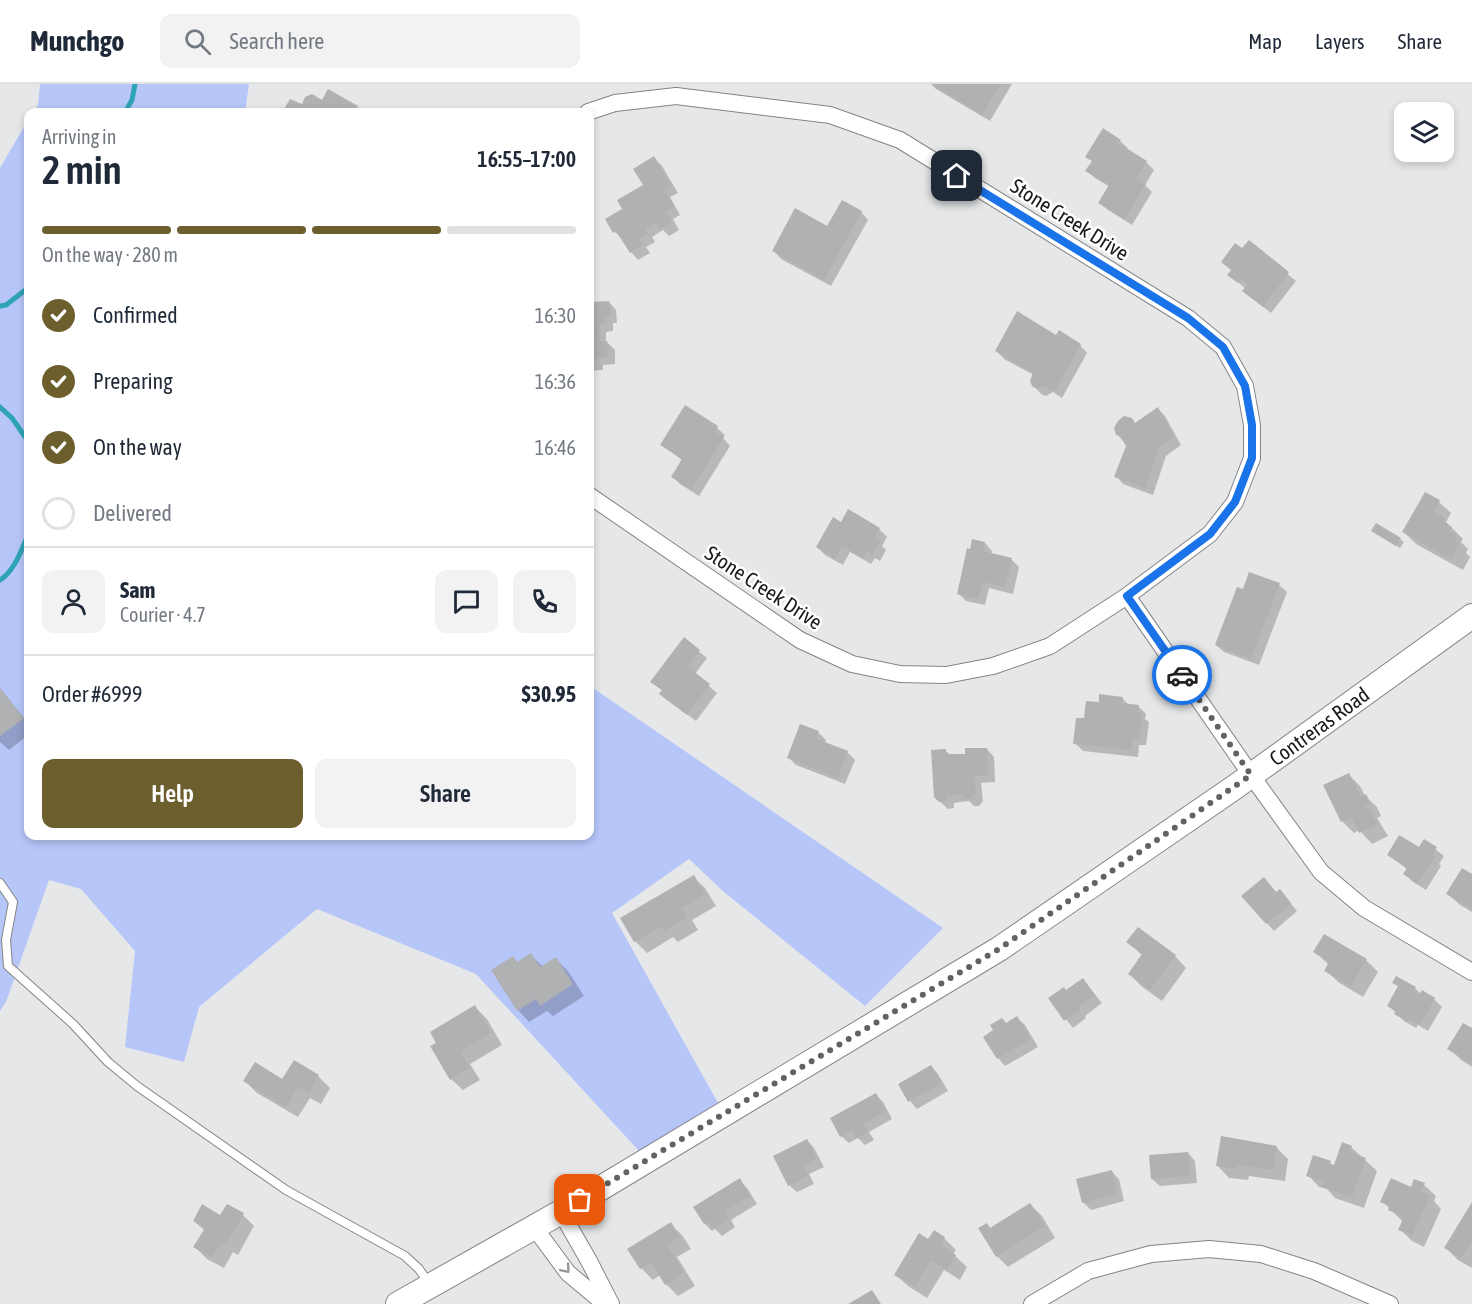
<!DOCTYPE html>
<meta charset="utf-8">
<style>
:root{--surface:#fff;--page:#f2f2f3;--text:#1f2937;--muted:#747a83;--line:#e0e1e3;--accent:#6d5f2d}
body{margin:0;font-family:"Asap Condensed",sans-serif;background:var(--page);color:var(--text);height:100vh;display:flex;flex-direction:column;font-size:22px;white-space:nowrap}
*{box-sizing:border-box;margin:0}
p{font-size:20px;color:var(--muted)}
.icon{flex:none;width:33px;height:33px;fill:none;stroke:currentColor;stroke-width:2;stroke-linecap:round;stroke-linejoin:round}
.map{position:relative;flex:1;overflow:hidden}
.details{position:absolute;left:24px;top:24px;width:570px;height:732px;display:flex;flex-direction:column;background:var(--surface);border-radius:12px;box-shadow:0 3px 9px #0003}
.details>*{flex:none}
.tools{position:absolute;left:1394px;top:18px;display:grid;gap:12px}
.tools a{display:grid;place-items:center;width:60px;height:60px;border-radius:12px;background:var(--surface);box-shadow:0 3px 9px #0003;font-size:30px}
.pin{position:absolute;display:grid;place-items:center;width:51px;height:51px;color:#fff;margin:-26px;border-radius:12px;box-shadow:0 3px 9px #0006}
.courier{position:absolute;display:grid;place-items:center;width:60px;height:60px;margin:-30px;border:4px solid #1a73e8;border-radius:50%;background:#fff;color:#222;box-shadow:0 2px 8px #0007}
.head em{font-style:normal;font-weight:600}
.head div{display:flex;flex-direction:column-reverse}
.head{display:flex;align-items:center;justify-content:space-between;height:102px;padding:0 18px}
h1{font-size:39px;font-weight:600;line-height:45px}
.bar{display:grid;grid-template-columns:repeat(4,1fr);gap:9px 6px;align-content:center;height:72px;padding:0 18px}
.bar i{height:8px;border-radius:4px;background:var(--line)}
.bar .selected{background:var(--accent)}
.bar p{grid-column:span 4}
.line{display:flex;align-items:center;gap:15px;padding:0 18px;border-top:2px solid var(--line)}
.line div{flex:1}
.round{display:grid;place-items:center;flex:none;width:63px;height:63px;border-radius:12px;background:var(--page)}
ol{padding:0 18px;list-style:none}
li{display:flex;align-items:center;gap:18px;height:66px}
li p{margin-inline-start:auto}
li .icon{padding:6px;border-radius:50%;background:var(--accent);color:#fff;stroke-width:4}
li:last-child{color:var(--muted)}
li i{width:33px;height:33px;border:3px solid var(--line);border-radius:50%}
.action{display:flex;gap:12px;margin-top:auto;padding:12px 18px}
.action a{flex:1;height:69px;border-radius:12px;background:var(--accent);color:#fff;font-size:24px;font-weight:600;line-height:69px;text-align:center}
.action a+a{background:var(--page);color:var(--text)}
header{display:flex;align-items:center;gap:36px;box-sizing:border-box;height:84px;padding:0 30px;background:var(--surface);border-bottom:2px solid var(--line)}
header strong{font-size:28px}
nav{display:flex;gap:33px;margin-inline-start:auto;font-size:21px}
.search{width:420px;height:54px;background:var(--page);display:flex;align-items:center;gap:15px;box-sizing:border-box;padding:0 21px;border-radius:12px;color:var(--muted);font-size:22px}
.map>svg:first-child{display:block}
</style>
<header>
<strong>Munchgo</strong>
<div class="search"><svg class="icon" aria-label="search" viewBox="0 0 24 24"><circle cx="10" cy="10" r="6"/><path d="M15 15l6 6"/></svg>Search here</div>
<nav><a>Map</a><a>Layers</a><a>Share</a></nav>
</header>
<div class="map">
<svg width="1472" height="1220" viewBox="0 0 1472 1220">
<rect width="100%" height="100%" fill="#e6e7e8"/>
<path fill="#b7c6f9" d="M 40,0 L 249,0 L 245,28 L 33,28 L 38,21 Z
M 28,36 L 28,752 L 590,752 L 590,602 L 943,844 L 865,922 L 724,808 L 689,775 L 612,829 L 718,1019 L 640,1068 L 476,890 L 317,825 L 199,923 L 184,978 L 125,963 L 135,867 L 81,805 L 49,796 L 6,918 L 0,927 L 0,84 Z"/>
<path fill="#0003" d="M 931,0 L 1012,0 L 990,37 L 936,5 Z
M 323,18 L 357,23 L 362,28 L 288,28 L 285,25 Z
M 1120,57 L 1128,64 L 1126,66 L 1146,78 L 1154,86 L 1145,101 L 1152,108 L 1132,141 L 1108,126 L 1100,119 L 1110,103 L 1095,94 L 1087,87 L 1093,78 L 1087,73 Z
M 654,74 L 662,82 L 678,109 L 670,113 L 680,131 L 673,135 L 679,146 L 669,152 L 663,146 L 652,153 L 655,158 L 646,163 L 650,169 L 638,176 L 631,168 L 623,155 L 615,148 L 607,135 L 624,125 L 645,101 Z
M 861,128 L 868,136 L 831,202 L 781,175 L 774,167 Z
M 1249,158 L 1296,197 L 1271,229 L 1252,214 L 1246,205 L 1229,191 Z
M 609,218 L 616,226 L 617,239 L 613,239 L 613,247 L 606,248 L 606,257 L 615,266 L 615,280 L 603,281 L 603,286 L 590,287 L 590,219 Z
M 1057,253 L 1080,261 L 1087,269 L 1062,314 L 1053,308 L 1046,312 L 1041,310 L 1033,301 L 1034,291 L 1004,275 L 997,267 Z
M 685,323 L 717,344 L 725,351 L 723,354 L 730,362 L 699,412 L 680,400 L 672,392 L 683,377 L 661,360 Z
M 1158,325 L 1165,332 L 1181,361 L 1166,372 L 1153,411 L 1123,400 L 1116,392 L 1127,362 L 1117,350 L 1136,340 Z
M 1439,418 L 1451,429 L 1446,438 L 1463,455 L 1461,458 L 1468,465 L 1466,469 L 1470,473 L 1463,486 L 1416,460 L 1404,448 Z
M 849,427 L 879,445 L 887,453 L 882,462 L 886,466 L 880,477 L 875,474 L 871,480 L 850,468 L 843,481 L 825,471 L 817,463 L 842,440 Z
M 1373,447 L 1400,455 L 1404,458 L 1400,464 Z
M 985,459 L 992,467 L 991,471 L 1011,475 L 1019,483 L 1013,510 L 989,504 L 985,521 L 966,517 L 958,509 L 971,466 Z
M 1279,501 L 1287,508 L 1259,581 L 1224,568 L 1216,561 L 1243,507 Z
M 684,556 L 707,574 L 695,590 L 717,609 L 696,637 L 669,617 L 663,607 L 652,598 Z
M 0,604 L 28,639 L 28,651 L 9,666 L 0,658 Z
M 1122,614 L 1129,621 L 1138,622 L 1146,630 L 1145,635 L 1149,638 L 1146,661 L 1139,661 L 1138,673 L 1083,667 L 1075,659 L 1086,636 L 1100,620 Z
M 819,649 L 826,656 L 825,659 L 847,668 L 855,676 L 845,700 L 796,681 L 789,674 Z
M 987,665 L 994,673 L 995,698 L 981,699 L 983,717 L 979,722 L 974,722 L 969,717 L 954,719 L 954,724 L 948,725 L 935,713 L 945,666 L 951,672 L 966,671 Z
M 1348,690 L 1360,702 L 1365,712 L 1377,723 L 1381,732 L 1377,734 L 1388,752 L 1372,760 L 1359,746 L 1354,749 L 1342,737 Z
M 1425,757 L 1444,772 L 1439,780 L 1441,782 L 1426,806 L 1413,798 L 1405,790 L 1408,786 L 1389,771 L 1419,765 Z
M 1472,792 L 1472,828 L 1460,821 L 1448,810 Z
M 693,793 L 705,804 L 716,822 L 692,836 L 698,846 L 678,858 L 673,853 L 647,869 L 635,857 Z
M 1277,810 L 1287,815 L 1297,827 L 1274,847 L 1243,812 Z
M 1325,852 L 1366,876 L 1378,888 L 1363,913 L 1338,898 L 1326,886 L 1329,881 L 1315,868 Z
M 1128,858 L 1175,872 L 1186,884 L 1162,917 L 1141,902 L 1130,890 L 1143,872 Z
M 531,871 L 543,883 L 556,875 L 568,887 L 584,912 L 553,932 L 547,927 L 529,938 L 518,926 L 513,874 L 518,879 Z
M 1083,896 L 1102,919 L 1085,932 L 1086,934 L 1073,944 L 1050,915 L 1067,908 Z
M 1394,898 L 1415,904 L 1421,910 L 1434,915 L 1442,923 L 1428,947 L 1418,941 L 1416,944 L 1404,937 L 1389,922 L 1399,903 Z
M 475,923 L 487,935 L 502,961 L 470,980 L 480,996 L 463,1006 L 451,995 L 432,963 Z
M 1017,934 L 1025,941 L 1038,963 L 1005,982 L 998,974 L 1007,940 Z
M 1472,946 L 1472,983 L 1461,976 L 1449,964 Z
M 294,978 L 318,992 L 330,1004 L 321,1020 L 310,1014 L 298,1033 L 257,1009 L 245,997 L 283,997 Z
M 931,982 L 938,990 L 948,1007 L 917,1025 L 910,1017 Z
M 876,1011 L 883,1018 L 892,1035 L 869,1048 L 874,1056 L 865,1061 L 858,1054 L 849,1059 L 841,1052 Z
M 807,1056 L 814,1064 L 824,1083 L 809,1090 L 814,1100 L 797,1108 L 789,1101 Z
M 1276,1063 L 1288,1075 L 1285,1097 L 1249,1092 L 1248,1096 L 1229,1094 L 1218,1082 Z
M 1351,1063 L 1377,1087 L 1364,1124 L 1335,1114 L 1327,1105 L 1319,1103 L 1308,1091 L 1330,1079 L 1335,1083 Z
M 1188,1069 L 1195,1077 L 1197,1099 L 1160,1102 L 1152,1095 Z
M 1112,1088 L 1119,1095 L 1124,1117 L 1091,1126 L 1083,1118 Z
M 739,1096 L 747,1104 L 757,1120 L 731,1136 L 735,1143 L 722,1152 L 715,1145 L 712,1147 L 705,1140 L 695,1123 Z
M 1415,1097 L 1424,1101 L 1436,1112 L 1434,1117 L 1441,1125 L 1424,1163 L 1412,1157 L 1400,1145 L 1403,1138 L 1382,1117 L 1411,1105 Z
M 1030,1120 L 1042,1132 L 1055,1154 L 1008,1183 L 997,1172 L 987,1141 L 991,1145 Z
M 1472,1121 L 1472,1184 L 1458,1176 L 1446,1164 Z
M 243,1131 L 254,1142 L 238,1171 L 233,1168 L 224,1184 L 207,1175 L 195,1163 L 205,1147 L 194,1137 Z
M 670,1140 L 682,1151 L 691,1165 L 677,1173 L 695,1202 L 678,1212 L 666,1200 L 660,1191 L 653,1196 L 641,1184 Z
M 934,1148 L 944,1154 L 956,1166 L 953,1170 L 967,1183 L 960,1196 L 944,1186 L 927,1214 L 908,1202 L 896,1191 L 929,1157 Z"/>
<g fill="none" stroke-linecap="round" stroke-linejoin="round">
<path stroke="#2fa3b7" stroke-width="5" d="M 125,28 L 132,16 L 135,0
M 0,222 L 6,221 L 28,204
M 0,323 L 12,334 L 28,357
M 0,496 C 14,488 22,465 28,451"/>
</g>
<path fill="#b0b1b2" d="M 931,0 L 1001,0 L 982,31 Z
M 328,5 L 358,22 L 354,28 L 286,28 L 284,25 L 290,15 L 302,20 L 305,13 L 312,10 L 322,16 Z
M 1103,44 L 1121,56 L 1118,59 L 1147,77 L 1137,94 L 1146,100 L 1124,135 L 1098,119 L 1109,101 L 1085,87 L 1092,77 L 1085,73 Z
M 654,72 L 671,101 L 664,105 L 674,123 L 666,128 L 672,138 L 660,145 L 656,138 L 645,145 L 648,150 L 639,155 L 643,161 L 630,169 L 616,147 L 613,149 L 605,135 L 622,125 L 617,116 L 643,101 L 633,85 Z
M 842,116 L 862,127 L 824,196 L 772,167 L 795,124 L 827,142 Z
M 1249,156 L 1289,188 L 1263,223 L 1242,207 L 1248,200 L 1241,195 L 1238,199 L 1227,191 L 1231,186 L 1221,178 L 1235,159 L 1242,164 Z
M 609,217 L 610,232 L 606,232 L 606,240 L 599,241 L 599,257 L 607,257 L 609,273 L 596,274 L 596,279 L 590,279 L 590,218 Z
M 1017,227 L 1056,251 L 1059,246 L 1081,260 L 1054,308 L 1045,302 L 1037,305 L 1032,302 L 1030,297 L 1033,289 L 995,267 Z
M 685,321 L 718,342 L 715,348 L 724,353 L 691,406 L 671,393 L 682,375 L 660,361 Z
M 1158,323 L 1174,353 L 1159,364 L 1145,404 L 1114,393 L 1126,362 L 1121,352 L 1116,351 L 1114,344 L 1118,337 L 1124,332 L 1132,334 L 1135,339 Z
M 1425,408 L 1440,416 L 1434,428 L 1445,434 L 1443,437 L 1452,443 L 1449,447 L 1457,452 L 1454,457 L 1459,460 L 1451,475 L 1402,448 Z
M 848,425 L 880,444 L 874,454 L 880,457 L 872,471 L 867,467 L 863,474 L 842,462 L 835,475 L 816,463 L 833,433 L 841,438 Z
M 1376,439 L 1401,454 L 1396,462 L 1371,447 Z
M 972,455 L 985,458 L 983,467 L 1012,474 L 1005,503 L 982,498 L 978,515 L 957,510 L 967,464 L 970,465 Z
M 1249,488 L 1280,499 L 1251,575 L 1215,561 L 1237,503 L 1243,505 Z
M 684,553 L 700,566 L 688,583 L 710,600 L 687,631 L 659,610 L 662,606 L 650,598 Z
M 0,604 L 24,634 L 0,652 Z
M 1099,610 L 1123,613 L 1122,619 L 1139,621 L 1138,629 L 1142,629 L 1139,655 L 1132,654 L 1131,666 L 1073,660 L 1076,634 L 1084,634 L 1086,617 L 1099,618 Z
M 800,640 L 819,647 L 817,655 L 848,667 L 838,694 L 787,674 Z
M 965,664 L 987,664 L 988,691 L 974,692 L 976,709 L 971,715 L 965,715 L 961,710 L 947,711 L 947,717 L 939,718 L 934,713 L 931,666 L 946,665 L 946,670 L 965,670 Z
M 1349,689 L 1361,713 L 1366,710 L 1371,720 L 1365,722 L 1367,725 L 1369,723 L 1377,740 L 1359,749 L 1351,733 L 1341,738 L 1323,701 Z
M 1399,751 L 1419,763 L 1424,755 L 1437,763 L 1432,771 L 1435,773 L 1418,800 L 1403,790 L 1407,784 L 1387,771 Z
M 1462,784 L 1472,790 L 1472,825 L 1446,810 Z
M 694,791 L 705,810 L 681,824 L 687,833 L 665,847 L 662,842 L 634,858 L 620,834 Z
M 1264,793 L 1276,808 L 1280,805 L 1291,819 L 1266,840 L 1241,812 Z
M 1138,843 L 1176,871 L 1150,906 L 1128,890 L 1142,870 L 1126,858 Z
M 1324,850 L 1367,875 L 1351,902 L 1324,887 L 1329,878 L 1313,868 Z
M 531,869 L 540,883 L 556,873 L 573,900 L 540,922 L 536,915 L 517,927 L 491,886 L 513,872 L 517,878 Z
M 1396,892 L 1416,903 L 1413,907 L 1419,911 L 1422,906 L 1435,914 L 1420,941 L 1410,935 L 1408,938 L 1394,930 L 1396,927 L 1387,922 L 1398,902 L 1392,899 Z
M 1083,894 L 1095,911 L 1078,923 L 1080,926 L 1064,937 L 1048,914 L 1064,903 L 1066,906 Z
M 475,921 L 491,949 L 460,968 L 469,984 L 450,996 L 430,962 L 436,959 L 430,948 Z
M 1017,932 L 1031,955 L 997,975 L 983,953 L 993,946 L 990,941 L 1002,934 L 1006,939 Z
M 1463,939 L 1472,944 L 1472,980 L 1447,965 Z
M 294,976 L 319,991 L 309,1009 L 298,1003 L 286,1023 L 243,997 L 255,978 L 282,995 Z
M 931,981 L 942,999 L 908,1018 L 898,1000 Z
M 876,1009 L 886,1027 L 863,1040 L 868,1048 L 856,1054 L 852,1046 L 840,1053 L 830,1034 Z
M 1221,1052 L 1277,1062 L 1273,1086 L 1237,1081 L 1237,1085 L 1216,1082 Z
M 807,1055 L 817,1075 L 803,1083 L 808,1092 L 788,1102 L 773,1072 Z
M 1342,1058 L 1352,1062 L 1350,1068 L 1366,1074 L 1352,1113 L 1322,1103 L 1324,1098 L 1306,1092 L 1313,1071 L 1331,1077 L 1330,1080 L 1334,1081 Z
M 1188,1068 L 1190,1092 L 1151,1095 L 1149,1071 Z
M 1112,1086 L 1118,1110 L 1082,1119 L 1076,1095 Z
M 740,1094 L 750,1112 L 724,1128 L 729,1135 L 713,1145 L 708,1138 L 704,1140 L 693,1123 Z
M 1391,1094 L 1411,1103 L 1414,1095 L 1425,1099 L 1421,1108 L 1430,1112 L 1412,1152 L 1398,1146 L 1404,1133 L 1388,1126 L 1390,1122 L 1380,1118 Z
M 1472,1118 L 1472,1157 L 1461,1174 L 1444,1164 Z
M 1030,1119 L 1045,1142 L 996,1173 L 978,1144 L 987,1139 L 990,1144 Z
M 202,1120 L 220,1131 L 227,1120 L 244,1129 L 226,1160 L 221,1158 L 212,1174 L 193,1163 L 205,1144 L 193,1137 Z
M 671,1138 L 680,1153 L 667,1161 L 684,1189 L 665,1201 L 651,1178 L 640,1185 L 627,1165 Z
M 934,1146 L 945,1153 L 940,1161 L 956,1171 L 947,1185 L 931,1176 L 915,1203 L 894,1191 L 919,1149 L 928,1155 Z
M 872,1206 L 881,1220 L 848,1220 Z"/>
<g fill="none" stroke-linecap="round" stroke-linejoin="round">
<g stroke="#848485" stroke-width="10">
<path id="lane" d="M 0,799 L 13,818 L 6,856 L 8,882 L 73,940 L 108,978 L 137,1002 L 286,1106 L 405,1172 L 419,1185 L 430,1201"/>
</g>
<g stroke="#848485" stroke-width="18">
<path id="street" d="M 588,28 L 615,19 L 676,12 L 830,31 L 900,56 L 1188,234 L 1223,263 L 1245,302 L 1252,341 L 1252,374 L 1235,418 L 1210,450 L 1127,512 L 1050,562 L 993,582 L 946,591 L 900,590 L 852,580 L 800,556 L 590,412
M 1127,512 L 1251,691 L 1321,788 L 1364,824 L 1472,888
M 561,1128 L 589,1177 L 611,1220
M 534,1143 L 568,1189 L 605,1220
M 1032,1220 L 1088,1187 L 1151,1170 L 1209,1165 L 1261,1170 L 1314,1187 L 1390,1220"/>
</g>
<g stroke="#848485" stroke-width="26">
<path id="secondary" d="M 398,1220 L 561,1128 L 999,865 L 1235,703 L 1472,532"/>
</g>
<use href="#lane" stroke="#fff" stroke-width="8"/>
<use href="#street" stroke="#fff" stroke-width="16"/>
<use href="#secondary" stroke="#fff" stroke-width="24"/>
</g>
<defs><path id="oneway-chevron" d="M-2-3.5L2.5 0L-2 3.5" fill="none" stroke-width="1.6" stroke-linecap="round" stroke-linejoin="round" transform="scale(1.5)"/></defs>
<use stroke="#989898" href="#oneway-chevron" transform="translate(566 1185) rotate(50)"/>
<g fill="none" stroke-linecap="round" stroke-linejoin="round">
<path stroke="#616263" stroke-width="6" stroke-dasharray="0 10.8" d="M 580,1116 L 999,865 L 1251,691 L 1182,591"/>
<path stroke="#1a73e8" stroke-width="8" d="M 957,92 L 1188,234 L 1223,263 L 1245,302 L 1252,341 L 1252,374 L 1235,418 L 1210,450 L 1127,512 L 1182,591"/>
</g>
<g text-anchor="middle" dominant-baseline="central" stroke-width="5" stroke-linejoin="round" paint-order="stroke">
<g font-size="21" fill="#1a1a1b" stroke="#fff">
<text transform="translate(1070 135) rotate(32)">Stone Creek Drive</text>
<text transform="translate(764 503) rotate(33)">Stone Creek Drive</text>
<text transform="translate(1319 642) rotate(-36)">Contreras Road</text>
</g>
</g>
</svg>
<div class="tools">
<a><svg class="icon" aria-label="layers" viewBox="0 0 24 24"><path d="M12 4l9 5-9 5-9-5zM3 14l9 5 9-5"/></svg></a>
</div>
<div class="pin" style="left:580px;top:1116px;background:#ea580c"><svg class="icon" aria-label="bag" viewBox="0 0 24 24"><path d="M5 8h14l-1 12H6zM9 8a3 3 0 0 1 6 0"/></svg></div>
<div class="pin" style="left:957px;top:92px;background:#1f2937"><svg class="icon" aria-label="home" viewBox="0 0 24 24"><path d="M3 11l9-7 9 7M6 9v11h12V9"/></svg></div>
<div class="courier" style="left:1182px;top:591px"><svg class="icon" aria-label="car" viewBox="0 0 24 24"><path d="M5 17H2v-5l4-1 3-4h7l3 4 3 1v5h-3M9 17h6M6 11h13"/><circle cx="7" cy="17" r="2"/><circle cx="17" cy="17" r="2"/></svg></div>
<section class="details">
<div class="head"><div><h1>2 min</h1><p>Arriving in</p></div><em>16:55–17:00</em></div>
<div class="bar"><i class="selected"></i><i class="selected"></i><i class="selected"></i><i></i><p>On the way · 280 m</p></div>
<ol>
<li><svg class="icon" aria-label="check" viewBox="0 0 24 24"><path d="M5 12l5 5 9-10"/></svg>Confirmed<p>16:30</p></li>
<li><svg class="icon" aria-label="check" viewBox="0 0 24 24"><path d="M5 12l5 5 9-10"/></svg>Preparing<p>16:36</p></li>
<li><svg class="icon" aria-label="check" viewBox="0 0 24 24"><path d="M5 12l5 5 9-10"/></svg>On the way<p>16:46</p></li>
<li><i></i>Delivered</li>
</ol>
<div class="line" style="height:108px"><a class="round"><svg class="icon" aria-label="person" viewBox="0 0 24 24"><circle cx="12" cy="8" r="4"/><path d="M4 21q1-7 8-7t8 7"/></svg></a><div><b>Sam</b><p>Courier · 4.7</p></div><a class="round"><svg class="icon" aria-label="chat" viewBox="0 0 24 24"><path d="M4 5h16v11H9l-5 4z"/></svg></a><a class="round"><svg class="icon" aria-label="phone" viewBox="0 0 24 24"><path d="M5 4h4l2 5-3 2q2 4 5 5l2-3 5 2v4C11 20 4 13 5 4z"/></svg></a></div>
<div class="line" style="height:78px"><div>Order #6999</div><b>$30.95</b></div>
<div class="action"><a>Help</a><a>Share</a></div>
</section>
</div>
